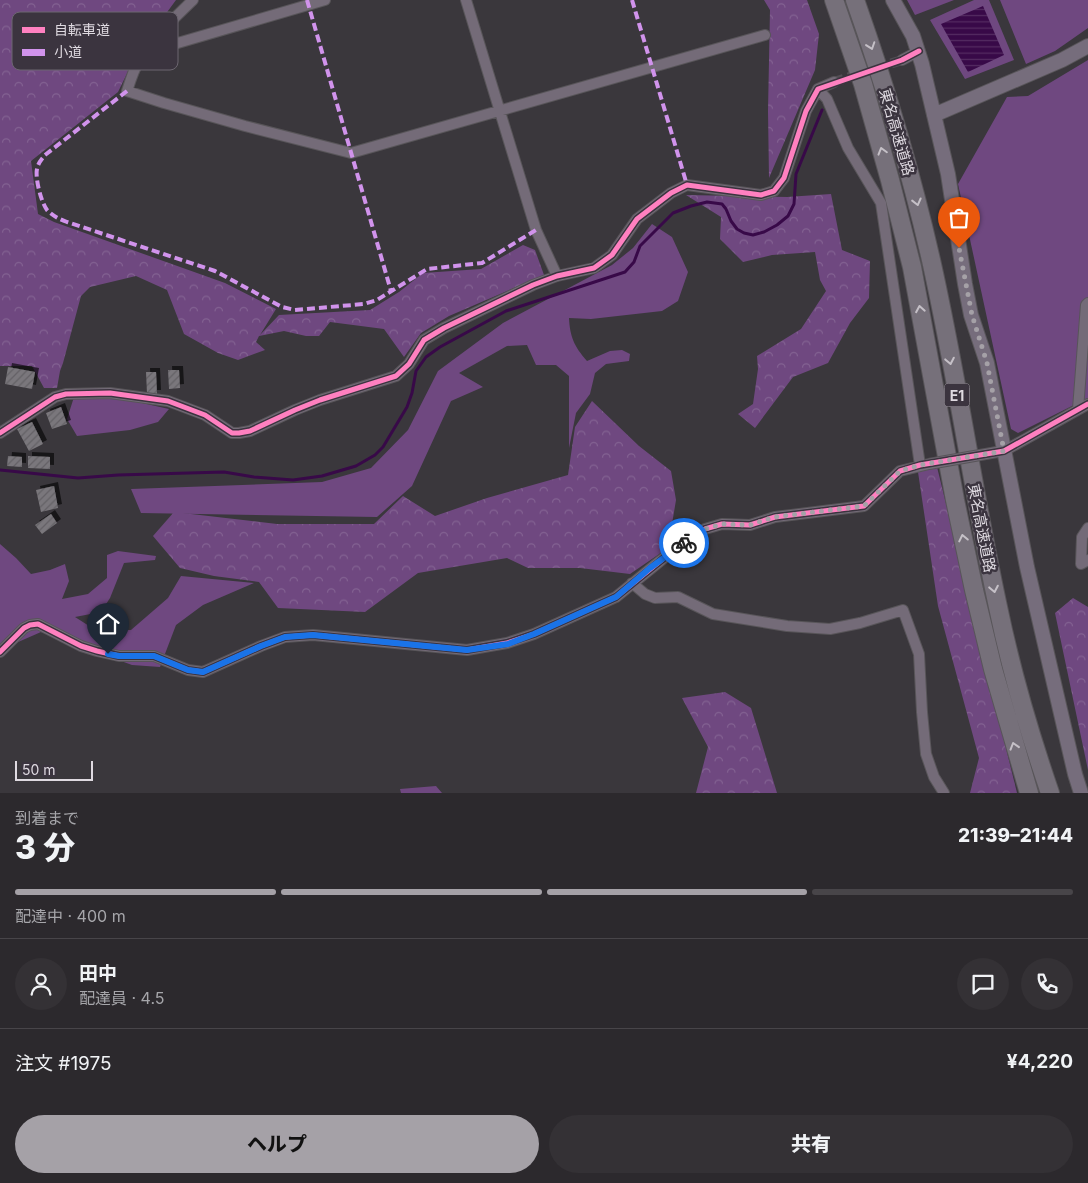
<!DOCTYPE html>
<html lang="ja">
<meta charset="utf-8">
<style>
:root{--surface:#2c292d;--page:#343135;--text:#f1f3f6;--muted:#a6a6aa;--line:#484549;--accent:#a5a1a7}
body{margin:0;font-family:Inter,"Noto Sans JP",sans-serif;background:var(--page);color:var(--text);height:100vh;display:flex;flex-direction:column;font-size:19px;white-space:nowrap}
*{box-sizing:border-box;margin:0}
p{font-size:16px;color:var(--muted)}
.icon{flex:none;width:28px;height:28px;fill:none;stroke:currentColor;stroke-width:2;stroke-linecap:round;stroke-linejoin:round}
.map{position:relative;height:793px;overflow:hidden}
.side{display:flex;flex-direction:column;background:var(--surface);flex:1}
.side>*{flex:none}
.scale{position:absolute;left:15px;bottom:12px;width:78px;box-sizing:border-box;padding-left:5px;border:2px solid #dfdae1;border-top:0;font-size:14px;line-height:18px;white-space:nowrap;color:#dfdae1;-webkit-text-stroke:4px #3b343f;paint-order:stroke}
.pin{position:absolute;display:grid;place-items:center;width:42px;height:42px;color:#fff;margin:-51px -21px;border-radius:50% 50% 50% 0;rotate:-45deg;box-shadow:0 0 5px #0007}
.pin .icon{rotate:45deg}
.courier{position:absolute;display:grid;place-items:center;width:50px;height:50px;margin:-25px;border:4px solid #1a73e8;border-radius:50%;background:#fff;color:#222;box-shadow:0 1px 6px #0007}
.headline em{font-style:normal;font-weight:800}
.headline div{display:flex;flex-direction:column-reverse}
.headline{display:flex;align-items:center;justify-content:space-between;height:85px;padding:0 15px}
h1{font-size:32px;font-weight:800;line-height:38px}
.bar{display:grid;grid-template-columns:repeat(4,1fr);gap:8px 5px;align-content:center;height:60px;padding:0 15px}
.bar i{height:6px;border-radius:4px;background:var(--line)}
.bar .active{background:var(--accent)}
.bar p{grid-column:span 4}
.line{display:flex;align-items:center;gap:12px;padding:0 15px;border-top:1px solid var(--line)}
.line div{flex:1}
.round{display:grid;place-items:center;flex:none;width:52px;height:52px;border-radius:26px;background:var(--page)}
.cta{display:flex;gap:10px;margin-top:auto;padding:10px 15px}
.cta a{flex:1;height:58px;border-radius:30px;background:var(--accent);color:#111;font-size:20px;font-weight:800;line-height:58px;text-align:center}
.cta a+a{background:var(--page);color:var(--text)}
.map>svg:first-child{display:block}
</style>
<div class="map">
<svg width="1088" height="793" viewBox="0 0 1088 793">
<defs>
<pattern id="forest-crowns" width="20" height="18" patternUnits="userSpaceOnUse" patternTransform="scale(1.25)"><rect width="20" height="18" fill="#6f4880"/><path d="M2 6a3 3 0 1 1 6 0M12 15a3 3 0 1 1 6 0" fill="none" stroke="#836292"/></pattern>
<pattern id="water-rules" width="6" height="5" patternUnits="userSpaceOnUse" patternTransform="scale(1.25)"><rect width="6" height="5" fill="#380948"/><path d="M0 2.5h6" fill="none" stroke="#542c62"/></pattern>
<pattern id="building-hatch" width="6" height="6" patternUnits="userSpaceOnUse" patternTransform="scale(1.25)"><rect width="6" height="6" fill="#7a777c"/><path d="M-1 1l2-2M0 6l6-6M5 7l2-2" fill="none" stroke="#646166"/></pattern>
<filter id="shadow"><feDropShadow dx="4" dy="-4" stdDeviation="0" flood-color="#0009"/></filter>
</defs>
<rect width="100%" height="100%" fill="#3a373c"/>
<path fill="#6f4880" d="M 907,0 L 954,0 L 915,15 Z
M 974,0 L 989,0 L 1014,60 L 965,79 L 930,20 Z
M 1000,0 L 1088,0 L 1088,28 L 1055,51 L 1026,64 Z
M 1088,60 L 1088,398 L 1018,433 L 1011,429 L 958,184 L 1007,97 L 1028,96 Z
M 652,224 L 672,237 L 688,272 L 678,301 L 662,311 L 591,319 L 569,318 C 570,337 574,346 587,361 L 610,351 L 622,350 L 630,354 L 629,361 L 606,364 L 595,373 L 590,394 L 576,413 L 569,448 L 569,376 L 556,365 L 536,365 L 527,345 L 507,346 L 459,373 L 483,387 L 451,401 L 412,486 L 377,517 L 141,513 L 131,489 L 322,482 L 371,468 L 408,430 L 438,371 L 503,323 L 612,265 L 633,248 Z
M 111,396 L 169,409 L 158,422 L 130,430 L 77,436 L 67,419 L 74,397 Z
M 0,544 L 16,558 L 31,574 L 50,570 L 65,564 L 69,581 L 62,599 L 88,594 L 107,578 L 107,555 L 118,551 L 156,556 L 155,560 L 124,563 L 110,598 L 101,612 L 75,617 L 97,631 L 131,630 L 168,598 L 181,576 L 254,583 L 203,605 L 176,625 L 160,667 L 132,665 L 41,632 L 0,650 Z
M 436,786 L 442,793 L 401,793 L 400,789 Z"/>
<path fill="url(#forest-crowns)" d="M 0,0 L 176,0 L 137,53 L 118,92 L 31,161 L 38,214 L 54,222 L 225,283 L 276,309 L 260,335 L 279,315 L 370,310 L 399,292 L 423,273 L 481,269 L 523,245 L 535,250 L 544,275 L 449,316 L 421,333 L 404,357 L 384,329 L 330,322 L 319,336 L 306,336 L 284,331 L 259,336 L 256,342 L 265,350 L 238,360 L 218,353 L 184,334 L 167,290 L 136,276 L 90,287 L 81,296 L 63,363 L 60,371 L 57,388 L 44,388 L 32,366 L 0,366 Z
M 764,0 L 807,0 L 819,34 L 815,70 L 769,178 L 768,111 L 770,10 Z
M 831,194 L 842,250 L 870,261 L 869,298 L 850,323 L 828,363 L 793,377 L 755,428 L 738,414 L 753,404 L 758,369 L 757,356 L 801,329 L 826,291 L 820,280 L 815,252 L 772,255 L 743,262 L 720,239 L 721,217 L 686,195 L 787,197 Z
M 592,401 L 639,446 L 671,471 L 676,500 L 668,548 L 630,574 L 580,568 L 528,568 L 507,558 L 418,573 L 365,612 L 278,608 L 259,582 L 214,576 L 180,568 L 153,536 L 174,512 L 277,524 L 374,524 L 403,496 L 435,516 L 487,498 L 568,475 L 575,427 Z
M 937,467 L 1017,793 L 970,793 L 979,758 L 938,606 L 918,472 Z
M 1073,598 L 1088,607 L 1088,770 L 1055,613 Z
M 725,692 L 751,708 L 777,793 L 696,793 L 708,747 L 682,698 Z"/>
<path fill="url(#water-rules)" d="M 983,6 L 1004,55 L 968,72 L 941,24 Z"/>
<g fill="none" stroke-linecap="round" stroke-linejoin="round">
<path stroke="#380948" stroke-width="3" d="M 0,470 L 78,478 L 118,475 L 224,472 L 254,477 L 293,480 L 322,476 L 356,466 L 375,455 L 383,447 L 407,407 L 412,393 L 416,371 L 426,357 L 440,347 L 506,311 L 625,272 L 634,262 L 640,246 L 673,213 L 691,206 L 707,202 L 722,204 L 726,209 L 731,221 L 737,229 L 744,233 L 753,235 L 764,232 L 777,225 L 788,216 L 794,204 L 796,174 L 822,110"/>
</g>
<path fill="url(#building-hatch)" filter="url(#shadow)" d="M 8,367 L 35,372 L 32,389 L 5,384 Z
M 168,370 L 179,370 L 180,388 L 169,389 Z
M 146,372 L 156,372 L 157,394 L 147,394 Z
M 61,407 L 67,424 L 52,429 L 46,413 Z
M 32,422 L 43,444 L 29,451 L 17,429 Z
M 8,456 L 22,457 L 22,467 L 7,466 Z
M 28,456 L 50,457 L 50,469 L 28,468 Z
M 54,486 L 58,508 L 41,512 L 36,490 Z
M 51,514 L 57,523 L 42,534 L 35,525 Z"/>
<g fill="none" stroke-linecap="round" stroke-linejoin="round">
<path stroke="#534f55" stroke-width="10" stroke-dasharray="10 5" stroke-linecap="butt" d="M 834,82 L 902,60"/>
<g stroke="#585559" stroke-width="12">
<path id="street" d="M 325,0 L 164,47 C 160,48 155,47 151,49 C 138,53 131,79 127,91 L 164,103 L 245,126 L 351,153 L 765,35
M 466,0 L 536,230 L 557,276
M 151,49 L 160,32 L 193,0
M 902,60 L 919,51
M 818,89 L 827,99 L 848,148 L 881,203 L 920,465
M 1078,409 L 1086,305 L 1088,303
M 0,433 L 55,397 L 66,394 L 110,393 L 168,401 L 205,415 L 232,433 L 239,433 L 250,431 L 295,410 L 320,400 L 396,376 L 409,364 L 424,340 L 444,328 L 533,285 L 557,276 L 594,268 L 612,255 L 637,219 L 671,193 L 687,185 L 761,195 L 774,191 L 784,178 L 806,111 L 818,89 L 834,82
M 998,452 L 1004,451 L 1088,404
M 1088,528 L 1082,537 L 1081,564 L 1088,560
M 632,583 L 645,594 L 655,598 L 678,597 L 713,614 L 787,626 L 830,629 L 860,623 L 903,610 L 919,654 L 922,712 L 926,754 L 934,777 L 944,793
M 0,652 L 24,628 L 30,625 L 38,624 L 81,646 L 97,651 L 119,656 L 154,656 L 188,670 L 203,672 L 261,646 L 285,637 L 313,635 L 467,650 L 507,643 L 534,634 L 616,597 L 670,553 L 705,529 L 722,524 L 750,525 L 775,517 L 864,506 L 900,471 L 929,464"/>
</g>
<g stroke="#585559" stroke-width="16">
<path id="secondary" d="M 893,0 L 913,36 L 922,64 L 948,174 L 965,284 L 971,315 L 987,363 L 1027,567 L 1075,774 L 1081,793
M 934,115 L 1062,60 L 1088,46"/>
</g>
<g stroke="#585559" stroke-width="20">
<path id="highway" d="M 834,0 L 863,84 L 890,180 L 912,267 L 955,500 L 974,590 L 993,669 L 1029,793
M 855,0 C 885,85 911,172 931,260 C 957,375 973,492 998,607 C 1011,670 1029,732 1050,793"/>
</g>
<use href="#street" stroke="#746b78" stroke-width="10"/>
<use href="#secondary" stroke="#766d7c" stroke-width="14"/>
<use href="#highway" stroke="#76707a" stroke-width="18"/>
<g stroke="#585559" stroke-width="12" stroke-linecap="butt">
<path id="street-bridge" d="M 929,464 L 997,452"/>
</g>
<use href="#street-bridge" stroke="#746b78" stroke-width="10"/>
<path stroke="#d193ec" stroke-width="4" stroke-dasharray="8 4" stroke-linecap="butt" d="M 307,0 L 391,291
M 632,0 L 687,185
M 127,91 L 45,155 C 42,159 38,163 37,169 C 35,178 41,202 47,210 C 53,216 59,219 67,222 L 215,271 L 282,307 L 295,310 L 364,304 L 377,300 L 427,269 L 482,263 L 536,230"/>
<g stroke="#3b343f" stroke-width="8">
<path id="cycleway" d="M 0,433 L 55,397 L 66,394 L 110,393 L 168,401 L 205,415 L 232,433 L 239,433 L 250,431 L 295,410 L 320,400 L 396,376 L 409,364 L 424,340 L 444,328 L 533,285 L 557,276 L 594,268 L 612,255 L 637,219 L 671,193 L 687,185 L 761,195 L 774,191 L 784,178 L 806,111 L 818,89 L 902,60 L 919,51
M 0,652 L 24,628 L 30,625 L 38,624 L 81,646 L 97,651 L 119,656 L 154,656 L 188,670 L 203,672 L 261,646 L 285,637 L 313,635 L 467,650 L 507,643 L 534,634 L 616,597 L 670,553 L 705,529 L 722,524 L 750,525 L 775,517 L 864,506 L 900,471 L 920,465 L 1004,451 L 1088,404"/>
</g>
<use href="#cycleway" stroke="#ff80c0" stroke-width="5"/>
</g>
<defs><path id="oneway-chevron" d="M-2-3.5L2.5 0L-2 3.5" fill="none" stroke-width="1.6" stroke-linecap="round" stroke-linejoin="round" transform="scale(1.25)"/></defs>
<g stroke="#c5c0c7">
<use href="#oneway-chevron" transform="translate(871 46) rotate(71)"/>
<use href="#oneway-chevron" transform="translate(882 151) rotate(-106)"/>
<use href="#oneway-chevron" transform="translate(917 202) rotate(76)"/>
<use href="#oneway-chevron" transform="translate(920 309) rotate(-100)"/>
<use href="#oneway-chevron" transform="translate(950 361) rotate(79)"/>
<use href="#oneway-chevron" transform="translate(963 538) rotate(-102)"/>
<use href="#oneway-chevron" transform="translate(994 589) rotate(79)"/>
<use href="#oneway-chevron" transform="translate(1014 746) rotate(-107)"/>
</g>
<g fill="none" stroke-linecap="round" stroke-linejoin="round">
<path stroke="#a5a1a7" stroke-width="5" stroke-dasharray="0 9" d="M 684,543 L 705,529 L 722,524 L 750,525 L 774,517 L 864,506 L 900,471 L 920,465 L 1004,451 L 987,363 L 972,315 L 959,248"/>
<path stroke="#1a73e8" stroke-width="6" d="M 108,654 L 119,656 L 154,656 L 188,670 L 203,672 L 261,646 L 285,637 L 313,635 L 467,650 L 508,644 L 534,634 L 616,597 L 650,568 L 684,543"/>
</g>
<g text-anchor="middle" dominant-baseline="central" stroke-width="5" stroke-linejoin="round" paint-order="stroke">
<rect fill="#3b343f" stroke="#aea8b0" stroke-width="1" x="944.5" y="383.5" width="25" height="23" rx="4"/>
<g font-size="14" font-weight="bold" fill="#dfdae1">
<text x="957" y="395">E1</text>
</g>
<g font-size="15" fill="#dfdae1" stroke="#3b343f">
<text transform="translate(897 132) rotate(74)">東名高速道路</text>
<text transform="translate(982 528) rotate(79)">東名高速道路</text>
</g>
</g>
<rect x="12" y="12" width="166" height="58" rx="8" fill="#3b343f" stroke="#6c6670" stroke-width="1"/>
<rect x="22" y="27" width="23" height="6" fill="#ff80c0"/>
<rect x="22" y="49" width="23" height="7" fill="#d193ec"/>
<g font-size="14" fill="#dfdae1">
<text x="54" y="35">自転車道</text>
<text x="54" y="57">小道</text>
</g>
</svg>
<div class="scale">50 m</div>
<div class="pin" style="left:959px;top:248px;background:#ea580c"><svg class="icon" aria-label="bag" viewBox="0 0 24 24"><path d="M5 8h14l-1 12H6zM9 8a3 3 0 0 1 6 0"/></svg></div>
<div class="pin" style="left:108px;top:654px;background:#1f2937"><svg class="icon" aria-label="home" viewBox="0 0 24 24"><path d="M3 11l9-7 9 7M6 9v11h12V9"/></svg></div>
<div class="courier" style="left:684px;top:543px"><svg class="icon" aria-label="bike" viewBox="0 0 24 24"><circle cx="6" cy="16" r="4"/><circle cx="18" cy="16" r="4"/><path d="M6 16l4-8h5l3 8M10 8l3 8H6M13 5h3"/></svg></div>
</div>
<section class="side">
<div class="headline"><div><h1>3 分</h1><p>到着まで</p></div><em>21:39–21:44</em></div>
<div class="bar"><i class="active"></i><i class="active"></i><i class="active"></i><i></i><p>配達中 · 400 m</p></div>
<div class="line" style="height:90px"><a class="round"><svg class="icon" aria-label="person" viewBox="0 0 24 24"><circle cx="12" cy="8" r="4"/><path d="M4 21q1-7 8-7t8 7"/></svg></a><div><b>田中</b><p>配達員 · 4.5</p></div><a class="round"><svg class="icon" aria-label="chat" viewBox="0 0 24 24"><path d="M4 5h16v11H9l-5 4z"/></svg></a><a class="round"><svg class="icon" aria-label="phone" viewBox="0 0 24 24"><path d="M5 4h4l2 5-3 2q2 4 5 5l2-3 5 2v4C11 20 4 13 5 4z"/></svg></a></div>
<div class="line" style="height:65px"><div>注文 #1975</div><b>¥4,220</b></div>
<div class="cta"><a>ヘルプ</a><a>共有</a></div>
</section>
